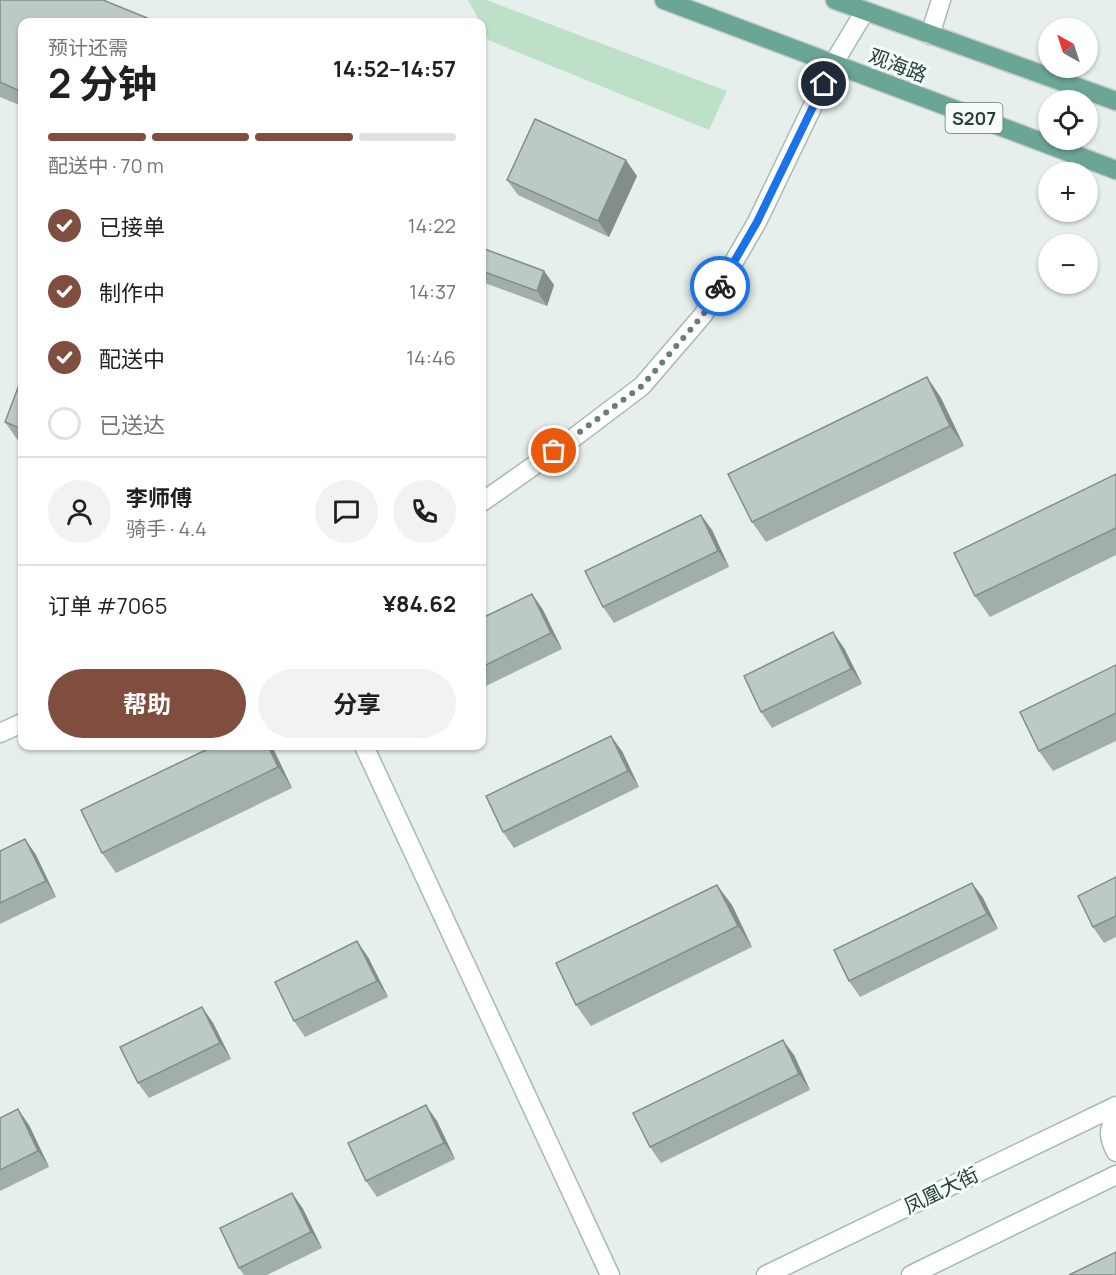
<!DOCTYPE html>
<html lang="zh">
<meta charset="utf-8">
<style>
:root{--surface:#fff;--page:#f2f2f2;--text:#202124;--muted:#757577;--line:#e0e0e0;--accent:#7f4e3f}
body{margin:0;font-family:Manrope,"Noto Sans SC",sans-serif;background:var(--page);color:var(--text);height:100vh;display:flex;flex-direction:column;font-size:22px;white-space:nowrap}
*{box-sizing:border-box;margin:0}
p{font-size:20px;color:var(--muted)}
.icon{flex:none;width:33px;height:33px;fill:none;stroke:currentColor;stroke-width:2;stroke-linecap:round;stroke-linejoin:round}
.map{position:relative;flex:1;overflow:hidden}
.panel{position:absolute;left:18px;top:18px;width:468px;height:732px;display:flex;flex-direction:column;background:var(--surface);border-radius:12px;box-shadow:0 2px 4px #0004}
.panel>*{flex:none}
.needle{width:39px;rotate:321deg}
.fabs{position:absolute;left:1038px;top:18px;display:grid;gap:12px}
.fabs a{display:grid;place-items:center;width:60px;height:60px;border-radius:50%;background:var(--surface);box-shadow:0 2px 4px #0004;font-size:30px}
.pin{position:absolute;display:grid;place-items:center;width:51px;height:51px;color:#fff;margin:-26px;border:3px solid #fff;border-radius:50%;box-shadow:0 2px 6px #0007}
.courier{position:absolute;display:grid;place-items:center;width:60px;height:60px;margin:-30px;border:4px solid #1a73e8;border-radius:50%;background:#fff;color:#222;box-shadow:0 2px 8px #0007}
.summary em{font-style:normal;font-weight:700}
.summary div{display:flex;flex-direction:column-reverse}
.summary{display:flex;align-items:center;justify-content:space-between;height:102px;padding:0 30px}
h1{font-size:39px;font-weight:700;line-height:45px}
.bar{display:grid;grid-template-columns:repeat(4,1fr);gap:9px 6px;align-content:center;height:72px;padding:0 30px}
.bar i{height:8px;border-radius:4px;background:var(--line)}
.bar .selected{background:var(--accent)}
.bar p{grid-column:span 4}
.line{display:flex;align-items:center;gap:15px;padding:0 30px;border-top:2px solid var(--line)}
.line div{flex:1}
.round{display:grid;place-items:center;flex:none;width:63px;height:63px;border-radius:32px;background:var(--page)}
ol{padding:0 30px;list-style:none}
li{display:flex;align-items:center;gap:18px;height:66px}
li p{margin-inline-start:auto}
li .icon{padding:6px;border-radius:50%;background:var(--accent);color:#fff;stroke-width:4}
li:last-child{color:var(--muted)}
li i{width:33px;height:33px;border:3px solid var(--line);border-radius:50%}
.action{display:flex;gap:12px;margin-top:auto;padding:12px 30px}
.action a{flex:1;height:69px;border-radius:36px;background:var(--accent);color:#fff;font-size:24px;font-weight:700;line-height:69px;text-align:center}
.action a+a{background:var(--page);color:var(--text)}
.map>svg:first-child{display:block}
</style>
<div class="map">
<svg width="1116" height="1275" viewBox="0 0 1116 1275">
<rect width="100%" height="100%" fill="#e6efeb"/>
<path fill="#bfe0c8" d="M 468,0 L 486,0 L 727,91 L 709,130 L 488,40 L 482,22 L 480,22 Z"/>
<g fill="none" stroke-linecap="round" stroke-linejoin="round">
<g stroke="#a8b8b2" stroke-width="21">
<path id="minor" d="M 930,35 L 941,0
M 364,746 L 610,1275"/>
</g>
<g stroke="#a8b8b2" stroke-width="21">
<path id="tertiary" d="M 482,502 L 572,439 L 642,386 L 703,315 L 757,222 L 833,64 L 865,11
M 0,733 L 22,723"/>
</g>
<g stroke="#a4bbb3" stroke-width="21">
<path id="secondary" d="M 1116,1115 C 1108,1130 1108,1137 1116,1152
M 766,1275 L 1116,1106
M 911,1275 L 1116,1175"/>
</g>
<g stroke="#c2cac8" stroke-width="21">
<path id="primary" d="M 664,0 L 1116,170
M 835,0 L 1116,101"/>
</g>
<use href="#minor" stroke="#fff" stroke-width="18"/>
<use href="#tertiary" stroke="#fff" stroke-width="18"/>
<use href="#secondary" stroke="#fff" stroke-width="18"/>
<use href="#primary" stroke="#6aa596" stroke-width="18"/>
</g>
<path fill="#a1aea9" d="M 0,0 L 22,22 L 22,106 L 0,97 Z
M 637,176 L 609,237 L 518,195 L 507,180 Z
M 482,248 L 544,271 L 554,285 L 547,306 L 482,282 Z
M 22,377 L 22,443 L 19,442 L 5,422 Z
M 927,377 L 941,398 L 964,446 L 766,542 L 752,522 Z
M 1116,474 L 1116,555 L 990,617 L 975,596 Z
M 701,515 L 712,530 L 729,567 L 614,623 L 603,607 Z
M 532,594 L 543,610 L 562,649 L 482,688 L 482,618 Z
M 844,648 L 862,684 L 772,728 L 761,712 Z
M 1116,665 L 1116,741 L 1053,771 L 1039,751 Z
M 272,746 L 292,788 L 116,873 L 102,853 Z
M 622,751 L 639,787 L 514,848 L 503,832 Z
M 25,839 L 36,855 L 56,897 L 0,924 L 0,851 Z
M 1116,877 L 1116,937 L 1104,943 L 1093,927 Z
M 972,883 L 983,898 L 998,929 L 860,997 L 849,981 Z
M 732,905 L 752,947 L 591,1026 L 576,1005 Z
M 368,957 L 388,997 L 305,1037 L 294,1021 Z
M 202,1007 L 213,1023 L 231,1059 L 149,1098 L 138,1083 Z
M 794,1055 L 810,1090 L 661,1163 L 650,1147 Z
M 0,1118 L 29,1125 L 49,1167 L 0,1191 Z
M 437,1121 L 455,1159 L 377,1197 L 366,1181 Z
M 292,1193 L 303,1209 L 322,1248 L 267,1275 L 244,1275 L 239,1268 Z"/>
<path fill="#838d89" d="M 626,160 L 637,176 L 609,237 L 598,221 Z
M 544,271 L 554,285 L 547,306 L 537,291 Z
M 927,377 L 941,398 L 964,446 L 950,426 Z
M 701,515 L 712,530 L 729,567 L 718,551 Z
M 532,594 L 543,610 L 562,649 L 551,633 Z
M 833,632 L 844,648 L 862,684 L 851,669 Z
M 611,736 L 622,751 L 639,787 L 628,771 Z
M 268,746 L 272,746 L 292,788 L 278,767 Z
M 25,839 L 36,855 L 56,897 L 46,881 Z
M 972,883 L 983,898 L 998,929 L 987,914 Z
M 717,885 L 732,905 L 752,947 L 738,926 Z
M 357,941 L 368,957 L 388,997 L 377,981 Z
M 202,1007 L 213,1023 L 231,1059 L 220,1043 Z
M 783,1040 L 794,1055 L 810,1090 L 799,1074 Z
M 426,1105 L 437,1121 L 455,1159 L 444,1143 Z
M 18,1109 L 29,1125 L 49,1167 L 38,1151 Z
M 292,1193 L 303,1209 L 322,1248 L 311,1232 Z"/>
<path fill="#bbcac4" stroke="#838d89" stroke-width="1.5" d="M 0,0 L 103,0 L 157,22 L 22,22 L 22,92 L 0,82 Z
M 535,119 L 626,160 L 598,221 L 507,180 Z
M 482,248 L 544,271 L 537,291 L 482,271 Z
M 22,377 L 22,429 L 5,422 Z
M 927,377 L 950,426 L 752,522 L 728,474 Z
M 1116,474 L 1116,528 L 975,596 L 954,553 Z
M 701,515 L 718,551 L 603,607 L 585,571 Z
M 532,594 L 551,633 L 482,667 L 482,618 Z
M 833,632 L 851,669 L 761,712 L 744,676 Z
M 1116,665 L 1116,713 L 1039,751 L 1020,712 Z
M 611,736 L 628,771 L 503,832 L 486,796 Z
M 214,746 L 268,746 L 278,767 L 102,853 L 81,810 Z
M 25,839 L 46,881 L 0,903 L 0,851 Z
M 1116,877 L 1116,916 L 1093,927 L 1078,896 Z
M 972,883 L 987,914 L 849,981 L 834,950 Z
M 717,885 L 738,926 L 576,1005 L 556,963 Z
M 357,941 L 377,981 L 294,1021 L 275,982 Z
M 202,1007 L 220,1043 L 138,1083 L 120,1047 Z
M 783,1040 L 799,1074 L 650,1147 L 633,1113 Z
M 426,1105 L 444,1143 L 366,1181 L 348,1143 Z
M 18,1109 L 38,1151 L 0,1170 L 0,1118 Z
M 292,1193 L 311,1232 L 239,1268 L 220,1228 Z
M 1116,1252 L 1116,1275 L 1069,1275 Z"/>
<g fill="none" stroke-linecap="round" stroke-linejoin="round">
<path stroke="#687f78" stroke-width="6" stroke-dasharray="0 10.8" d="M 554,451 L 642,386 L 703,315 L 720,286"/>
<path stroke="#1a73e8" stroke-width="8" d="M 720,286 L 757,222 L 824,84"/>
</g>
<g text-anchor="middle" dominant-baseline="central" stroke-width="6" stroke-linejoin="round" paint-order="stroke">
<rect fill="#f7fbf9" stroke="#637a73" stroke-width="1.5" x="945.5" y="103" width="57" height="30" rx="4.5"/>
<g font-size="18" font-weight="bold" fill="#24423a">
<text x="974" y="118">S207</text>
</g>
<g font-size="20" fill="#24423a" stroke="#f7fbf9">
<text transform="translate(898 65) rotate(21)">观海路</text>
<text transform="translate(941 1190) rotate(-26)">凤凰大街</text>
</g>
</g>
</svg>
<div class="fabs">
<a><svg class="needle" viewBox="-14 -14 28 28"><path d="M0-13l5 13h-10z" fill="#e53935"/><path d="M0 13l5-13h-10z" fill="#757577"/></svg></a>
<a><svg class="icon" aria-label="locate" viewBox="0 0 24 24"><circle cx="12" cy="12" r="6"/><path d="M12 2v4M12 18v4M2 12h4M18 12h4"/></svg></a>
<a>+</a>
<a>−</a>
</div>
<div class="pin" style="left:554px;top:451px;background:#ea580c"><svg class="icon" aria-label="bag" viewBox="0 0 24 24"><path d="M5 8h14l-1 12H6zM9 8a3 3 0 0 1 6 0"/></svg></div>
<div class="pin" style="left:824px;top:84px;background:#1f2937"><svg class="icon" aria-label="home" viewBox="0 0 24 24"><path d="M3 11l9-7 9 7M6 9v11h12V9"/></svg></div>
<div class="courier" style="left:720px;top:286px"><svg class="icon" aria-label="bike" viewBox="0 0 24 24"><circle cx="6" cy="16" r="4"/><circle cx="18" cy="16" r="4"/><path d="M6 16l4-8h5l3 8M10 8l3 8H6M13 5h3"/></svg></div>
<section class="panel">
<div class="summary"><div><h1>2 分钟</h1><p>预计还需</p></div><em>14:52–14:57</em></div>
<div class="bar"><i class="selected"></i><i class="selected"></i><i class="selected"></i><i></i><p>配送中 · 70 m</p></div>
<ol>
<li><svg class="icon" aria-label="check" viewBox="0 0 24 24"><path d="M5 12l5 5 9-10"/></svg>已接单<p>14:22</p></li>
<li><svg class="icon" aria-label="check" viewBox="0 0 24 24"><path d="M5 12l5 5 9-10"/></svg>制作中<p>14:37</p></li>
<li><svg class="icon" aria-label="check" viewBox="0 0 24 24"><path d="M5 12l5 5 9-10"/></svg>配送中<p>14:46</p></li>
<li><i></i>已送达</li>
</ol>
<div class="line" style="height:108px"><a class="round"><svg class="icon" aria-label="person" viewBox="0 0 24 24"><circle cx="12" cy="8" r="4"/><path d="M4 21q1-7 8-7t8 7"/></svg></a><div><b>李师傅</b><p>骑手 · 4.4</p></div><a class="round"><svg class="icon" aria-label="chat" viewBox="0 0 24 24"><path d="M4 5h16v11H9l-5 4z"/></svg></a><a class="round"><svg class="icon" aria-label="phone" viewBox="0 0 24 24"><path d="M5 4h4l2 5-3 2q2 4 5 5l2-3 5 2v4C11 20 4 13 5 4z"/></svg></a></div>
<div class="line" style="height:78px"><div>订单 #7065</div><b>¥84.62</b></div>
<div class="action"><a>帮助</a><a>分享</a></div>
</section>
</div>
